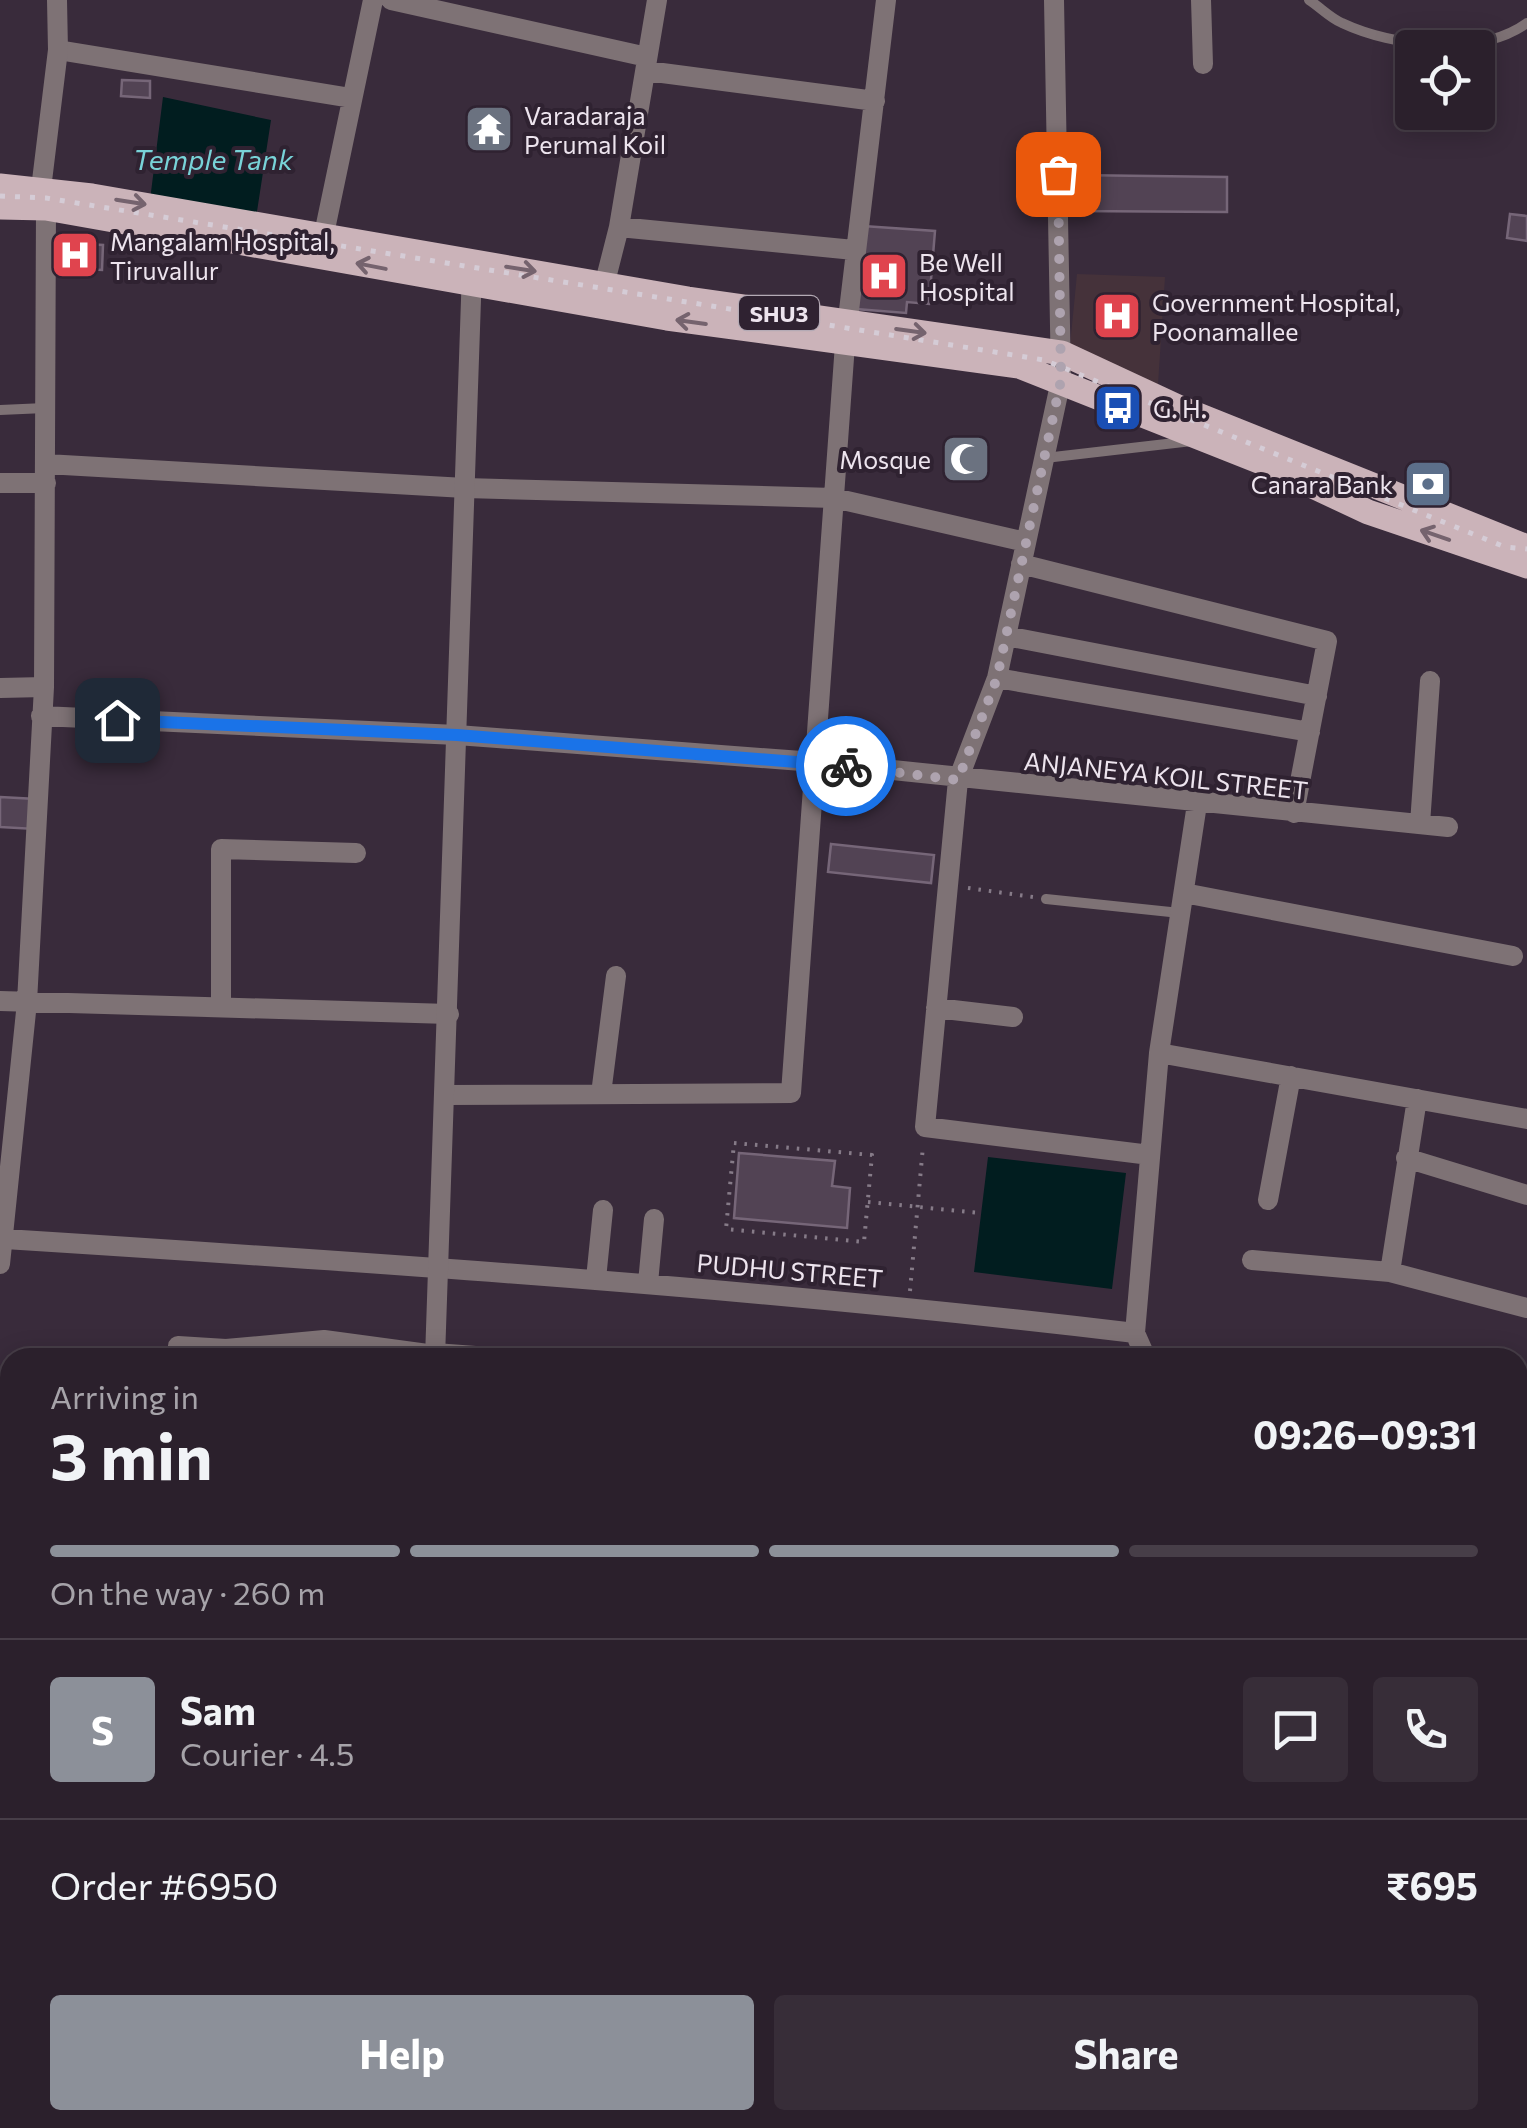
<!DOCTYPE html>
<meta charset="utf-8">
<style>
:root{--surface:#2b202c;--page:#372d38;--text:#f1f3f6;--muted:#a6a3a9;--line:#473e48;--accent:#8c9099}
body{margin:0;font-family:Commissioner,sans-serif;background:var(--page);color:var(--text);height:100vh;display:flex;flex-direction:column;font-size:38px;white-space:nowrap}
*{box-sizing:border-box;margin:0}
p{font-size:32px;color:var(--muted)}
.icon{flex:none;width:55px;height:55px;fill:none;stroke:currentColor;stroke-width:2;stroke-linecap:round;stroke-linejoin:round}
.map{position:relative;flex:1;overflow:hidden}
.panel{position:absolute;left:0px;top:1348px;width:1528px;height:782px;display:flex;flex-direction:column;background:var(--surface);border-radius:30px 30px 0 0;box-shadow:0 5px 25px #0003,0 0 0 2px var(--line)}
.panel>*{flex:none}
.buttons{position:absolute;left:1395px;top:30px;display:grid;gap:20px}
.buttons a{display:grid;place-items:center;width:100px;height:100px;border-radius:10px;background:var(--surface);box-shadow:0 5px 25px #0003,0 0 0 2px var(--line);font-size:50px}
.pin{position:absolute;display:grid;place-items:center;width:85px;height:85px;color:#fff;margin:-42px;border-radius:20px;box-shadow:0 5px 15px #0006}
.courier{position:absolute;display:grid;place-items:center;width:100px;height:100px;margin:-50px;border:8px solid #1a73e8;border-radius:50%;background:#fff;color:#222;box-shadow:0 2px 12px #0007}
.head em{font-style:normal;font-weight:700}
.head div{display:flex;flex-direction:column-reverse}
.head{display:flex;align-items:center;justify-content:space-between;height:170px;padding:0 50px}
h1{font-size:65px;font-weight:700;line-height:75px}
.bar{display:grid;grid-template-columns:repeat(4,1fr);gap:15px 10px;align-content:center;height:120px;padding:0 50px}
.bar i{height:12px;border-radius:8px;background:var(--line)}
.bar .active{background:var(--accent)}
.bar p{grid-column:span 4}
.line{display:flex;align-items:center;gap:25px;padding:0 50px;border-top:2px solid var(--line)}
.line div{flex:1}
.round{display:grid;place-items:center;flex:none;width:105px;height:105px;border-radius:10px;background:var(--page)}
.primary-button{display:flex;gap:20px;margin-top:auto;padding:20px 50px}
.primary-button a{flex:1;height:115px;border-radius:10px;background:var(--accent);color:#fff;font-size:40px;font-weight:700;line-height:115px;text-align:center}
.primary-button a+a{background:var(--page);color:var(--text)}
.map>svg:first-child{display:block}
</style>
<div class="map">
<svg width="1527" height="2128" viewBox="0 0 1527 2128">
<rect width="100%" height="100%" fill="#392b3b"/>
<path fill="#45323a" d="M 1077,274 L 1165,277 L 1157,400 L 1069,356 Z"/>
<path fill="#011d1f" d="M 163,97 L 271,120 L 256,218 L 150,200 Z
M 988,1157 L 1126,1173 L 1112,1289 L 974,1272 Z"/>
<path fill="#524354" stroke="#766678" stroke-width="2.5" d="M 122,80 L 150,81 L 150,98 L 121,96 Z
M 1073,175 L 1227,177 L 1227,212 L 1073,211 Z
M 1510,214 L 1527,216 L 1527,241 L 1507,238 Z
M 863,226 L 935,231 L 929,304 L 907,302 L 906,313 L 856,309 Z
M 47,242 L 103,245 L 102,270 L 46,267 Z
M 0,797 L 36,799 L 35,829 L 0,827 Z
M 831,844 L 934,855 L 931,883 L 828,872 Z
M 739,1153 L 835,1161 L 832,1186 L 850,1188 L 847,1228 L 734,1218 Z"/>
<g fill="none" stroke-linecap="round" stroke-linejoin="round">
<path stroke="#867b88" stroke-width="4" stroke-dasharray="2.5 8" stroke-linecap="butt" d="M 968,888 L 1033,897
M 734,1143 L 872,1155 L 864,1242 L 726,1229 Z
M 868,1202 L 980,1213
M 910,1291 L 923,1146"/>
<path stroke="#7e7275" stroke-width="10" d="M 1309,0 C 1320,7 1330,18 1342,23 C 1393,47 1480,57 1527,23
M 0,410 L 45,408
M 1045,458 L 1192,441
M 1046,899 L 1180,913
M 435,1348 L 557,1357"/>
<path stroke="#7e7275" stroke-width="20" d="M 391,0 L 647,57
M 1054,0 L 1061,380 L 997,678 L 958,780 L 925,1127 L 1150,1155
M 1201,0 L 1203,64
M 58,50 L 351,98
M 647,71 L 875,101
M 619,227 L 854,250
M 324,234 L 373,0
M 605,282 L 619,227 L 657,0
M 46,464 L 465,488 L 834,498 L 1026,542
M 0,483 L 46,483
M 1021,564 L 1327,641 L 1294,813
M 1006,636 L 1317,696
M 997,678 L 1310,732
M 0,688 L 44,687
M 41,716 L 457,735 L 815,762 L 1448,827
M 1420,824 L 1430,681
M 1184,893 L 1513,956
M 0,1001 L 449,1014
M 221,1007 L 221,849 L 356,853
M 936,1008 L 1013,1017
M 1159,1053 L 1527,1119
M 601,1094 L 616,976
M 446,1095 L 791,1093 L 845,344 L 886,0
M 1406,1158 L 1527,1195
M 1268,1200 L 1291,1076
M 5,1239 C 383,1263 759,1288 1135,1333
M 1252,1260 L 1390,1272 L 1527,1308
M 0,1264 L 27,1002 L 44,687 L 46,208
M 1390,1272 L 1417,1099
M 596,1279 L 603,1210
M 648,1283 L 654,1219
M 178,1346 L 226,1349 L 324,1340 L 435,1355
M 1146,1358 L 1135,1333 L 1159,1053 L 1197,804
M 1518,1439 L 1527,1442
M 1518,1894 L 1527,1896
M 1518,2003 L 1527,2005
M 0,2035 L 10,2035
M 238,2128 L 239,2120
M 1145,2128 L 1146,2120
M 1261,2128 L 1262,2120
M 1403,2128 L 1404,2120"/>
<path stroke="#7e7275" stroke-width="20" d="M 44,202 L 41,189 L 58,50 L 57,0
M 435,1358 L 472,270
M 529,2128 L 531,2120"/>
<path stroke="#cbb3b9" stroke-width="25" d="M 0,186 L 92,196 L 688,299 L 1062,353 L 1178,407 L 1527,547
M 0,207 L 46,208 L 667,318 L 1019,366 L 1266,464 L 1368,512 L 1527,566"/>
<path stroke="#d5ccd6" stroke-width="5" stroke-dasharray="5 10" stroke-linecap="butt" d="M 0,196 L 46,198 L 1044,360 L 1505,547 L 1527,549"/>
</g>
<defs><path id="oneway-shaft" d="M-6 0H5M1.5-3L5.5 0L1.5 3" fill="none" stroke-width="1.6" stroke-linecap="round" stroke-linejoin="round" transform="scale(2.5)"/></defs>
<g stroke="#75636e">
<use href="#oneway-shaft" transform="translate(131 202) rotate(9)"/>
<use href="#oneway-shaft" transform="translate(371 266) rotate(-169)"/>
<use href="#oneway-shaft" transform="translate(521 269) rotate(9)"/>
<use href="#oneway-shaft" transform="translate(691 322) rotate(-172)"/>
<use href="#oneway-shaft" transform="translate(911 331) rotate(8)"/>
<use href="#oneway-shaft" transform="translate(1435 535) rotate(-161)"/>
</g>
<g fill="none" stroke-linecap="round" stroke-linejoin="round">
<path stroke="#aea3af" stroke-width="10" stroke-dasharray="0 18" d="M 846,766 L 958,780 L 997,678 L 1061,380 L 1058,174"/>
<path stroke="#1a73e8" stroke-width="12" d="M 117,720 L 457,735 L 846,766"/>
</g>
<defs>
<g id="temple-square" transform="scale(2.5)"><rect x="-9" y="-9" width="18" height="18" rx="4" fill="#6b7280" stroke="#2f2231"/><path d="M0-6L5-2H3V0L6.5 2.5H4V6H1.5V3h-3V6H-4V2.5H-6.5L-3 0V-2H-5Z" fill="#fff"/></g>
<g id="hospital-square" transform="scale(2.5)"><rect x="-9" y="-9" width="18" height="18" rx="4" fill="#e0444e" stroke="#2f2231"/><path d="M-5-5h3v3.5h4V-5h3V5h-3V1.5h-4V5h-3Z" fill="#fff"/></g>
<g id="bus-square" transform="scale(2.5)"><rect x="-9" y="-9" width="18" height="18" rx="4" fill="#1a4fb4" stroke="#2f2231"/><path d="M-5-6H5V4H4V6H2V4H-2V6H-4V4H-5ZM-3.5-4V0h7V-4ZM-3.5 1.2v1.5H-2V1.2ZM2 1.2v1.5H3.5V1.2Z" fill="#fff"/></g>
<g id="mosque-square" transform="scale(2.5)"><rect x="-9" y="-9" width="18" height="18" rx="4" fill="#6b7280" stroke="#2f2231"/><path d="M3.5-4.9A6 6 0 1 0 3.5 4.9A5 5 0 1 1 3.5-4.9Z" fill="#fff"/></g>
<g id="bank-square" transform="scale(2.5)"><rect x="-9" y="-9" width="18" height="18" rx="4" fill="#5c6f8a" stroke="#2f2231"/><path d="M-6-4H6V4H-6ZM0-2.3a2.3 2.3 0 1 0 0 4.6a2.3 2.3 0 1 0 0-4.6Z" fill="#fff"/></g>
</defs>
<g fill-rule="evenodd">
<use href="#temple-square" x="489" y="129"/>
<use href="#hospital-square" x="75" y="255"/>
<use href="#hospital-square" x="884" y="276"/>
<use href="#hospital-square" x="1117" y="316"/>
<use href="#bus-square" x="1118" y="408"/>
<use href="#mosque-square" x="966" y="459"/>
<use href="#bank-square" x="1428" y="484"/>
</g>
<g text-anchor="middle" dominant-baseline="central" stroke-width="8" stroke-linejoin="round" paint-order="stroke">
<rect fill="#2f2231" stroke="#b4aab5" stroke-width="2.5" x="739" y="296" width="80" height="34" rx="8"/>
<g font-size="22" font-weight="bold" fill="#ede4ee">
<text x="779" y="313">SHU3</text>
</g>
<g font-size="25" fill="#ede4ee" stroke="#2f2231" text-anchor="start">
<text x="524" y="115">Varadaraja<tspan x="524" dy="29">Perumal Koil</tspan></text>
<text x="110" y="241">Mangalam Hospital,<tspan x="110" dy="29">Tiruvallur</tspan></text>
<text x="919" y="262">Be Well<tspan x="919" dy="29">Hospital</tspan></text>
<text x="1152" y="302">Government Hospital,<tspan x="1152" dy="29">Poonamallee</tspan></text>
<text x="1153" y="408">G. H.</text>
<text x="931" y="459" text-anchor="end">Mosque</text>
<text x="1393" y="484" text-anchor="end">Canara Bank</text>
</g>
<g font-size="25" fill="#ede4ee" stroke="#2f2231">
<text transform="translate(1166 775) rotate(6)">ANJANEYA KOIL STREET</text>
<text transform="translate(790 1270) rotate(5)">PUDHU STREET</text>
</g>
<g font-size="28" font-style="italic" fill="#78d3d8" stroke="#2f2231">
<text x="213" y="159">Temple Tank</text>
</g>
</g>
</svg>
<div class="buttons">
<a><svg class="icon" aria-label="locate" viewBox="0 0 24 24"><circle cx="12" cy="12" r="6"/><path d="M12 2v4M12 18v4M2 12h4M18 12h4"/></svg></a>
</div>
<div class="pin" style="left:1058px;top:174px;background:#ea580c"><svg class="icon" aria-label="bag" viewBox="0 0 24 24"><path d="M5 8h14l-1 12H6zM9 8a3 3 0 0 1 6 0"/></svg></div>
<div class="pin" style="left:117px;top:720px;background:#1f2937"><svg class="icon" aria-label="home" viewBox="0 0 24 24"><path d="M3 11l9-7 9 7M6 9v11h12V9"/></svg></div>
<div class="courier" style="left:846px;top:766px"><svg class="icon" aria-label="bike" viewBox="0 0 24 24"><circle cx="6" cy="16" r="4"/><circle cx="18" cy="16" r="4"/><path d="M6 16l4-8h5l3 8M10 8l3 8H6M13 5h3"/></svg></div>
<section class="panel">
<div class="head"><div><h1>3 min</h1><p>Arriving in</p></div><em>09:26–09:31</em></div>
<div class="bar"><i class="active"></i><i class="active"></i><i class="active"></i><i></i><p>On the way · 260 m</p></div>
<div class="line" style="height:180px"><b class="round" style="background:var(--accent);color:#fff">S</b><div><b>Sam</b><p>Courier · 4.5</p></div><a class="round"><svg class="icon" aria-label="chat" viewBox="0 0 24 24"><path d="M4 5h16v11H9l-5 4z"/></svg></a><a class="round"><svg class="icon" aria-label="phone" viewBox="0 0 24 24"><path d="M5 4h4l2 5-3 2q2 4 5 5l2-3 5 2v4C11 20 4 13 5 4z"/></svg></a></div>
<div class="line" style="height:130px"><div>Order #6950</div><b>₹695</b></div>
<div class="primary-button"><a>Help</a><a>Share</a></div>
</section>
</div>
